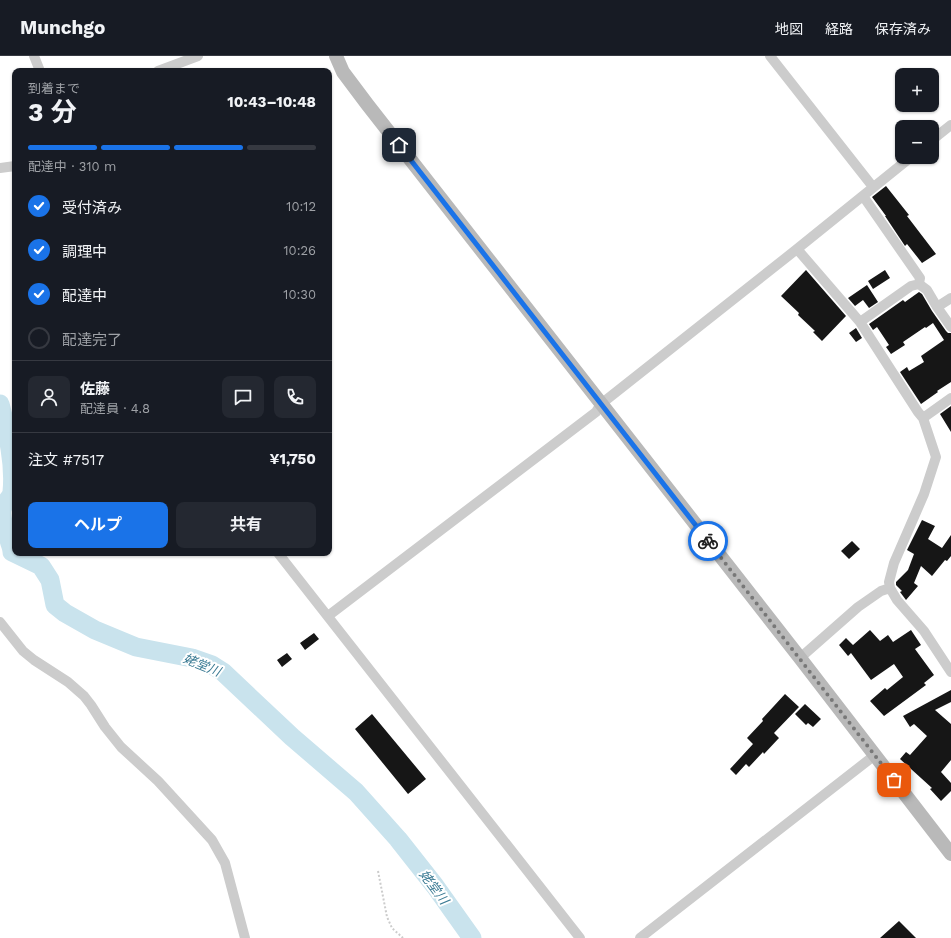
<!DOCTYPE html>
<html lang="ja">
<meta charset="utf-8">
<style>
:root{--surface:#171b24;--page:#242831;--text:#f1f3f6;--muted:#9ea1a6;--line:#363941;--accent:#1a73e8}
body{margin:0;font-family:"Work Sans","Noto Sans JP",sans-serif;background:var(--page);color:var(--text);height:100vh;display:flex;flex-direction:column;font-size:15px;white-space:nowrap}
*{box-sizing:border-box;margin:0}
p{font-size:13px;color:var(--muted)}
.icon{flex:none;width:22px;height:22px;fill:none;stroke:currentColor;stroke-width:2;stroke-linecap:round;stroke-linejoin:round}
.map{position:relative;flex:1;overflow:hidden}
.side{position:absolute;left:12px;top:12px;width:320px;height:488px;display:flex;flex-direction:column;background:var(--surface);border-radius:8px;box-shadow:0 1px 3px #0004}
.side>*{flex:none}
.tools{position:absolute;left:895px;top:12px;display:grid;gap:8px}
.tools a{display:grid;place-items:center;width:44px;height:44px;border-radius:8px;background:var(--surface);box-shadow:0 1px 3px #0004;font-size:20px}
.pin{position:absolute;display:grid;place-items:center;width:34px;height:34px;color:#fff;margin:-17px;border-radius:8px;box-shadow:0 2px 6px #0006}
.courier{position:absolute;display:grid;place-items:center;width:40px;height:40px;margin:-20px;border:3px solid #1a73e8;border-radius:50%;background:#fff;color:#222;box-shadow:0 1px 5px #0007}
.summary em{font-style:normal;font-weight:700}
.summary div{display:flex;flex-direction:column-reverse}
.summary{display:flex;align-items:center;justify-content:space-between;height:68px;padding:0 16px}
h1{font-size:26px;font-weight:700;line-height:30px}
.bar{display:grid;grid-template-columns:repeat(4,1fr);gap:6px 4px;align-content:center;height:48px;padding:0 16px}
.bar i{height:5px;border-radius:3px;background:var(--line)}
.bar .active{background:var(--accent)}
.bar p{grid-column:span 4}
.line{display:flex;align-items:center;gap:10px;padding:0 16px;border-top:1px solid var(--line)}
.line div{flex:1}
.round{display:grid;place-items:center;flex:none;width:42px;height:42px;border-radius:8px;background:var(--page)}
ol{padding:0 16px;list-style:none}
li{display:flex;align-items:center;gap:12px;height:44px}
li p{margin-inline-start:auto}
li .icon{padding:4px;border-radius:50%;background:var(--accent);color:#fff;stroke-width:4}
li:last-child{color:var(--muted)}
li i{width:22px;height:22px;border:2px solid var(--line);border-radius:50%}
.action{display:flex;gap:8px;margin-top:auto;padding:8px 16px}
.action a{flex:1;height:46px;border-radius:8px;background:var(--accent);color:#fff;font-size:16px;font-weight:700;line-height:46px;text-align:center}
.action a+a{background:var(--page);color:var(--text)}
header{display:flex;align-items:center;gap:24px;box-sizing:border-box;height:56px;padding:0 20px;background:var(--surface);border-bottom:1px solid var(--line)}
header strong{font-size:19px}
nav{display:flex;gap:22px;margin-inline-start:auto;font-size:14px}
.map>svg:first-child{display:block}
</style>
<header>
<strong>Munchgo</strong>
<nav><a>地図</a><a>経路</a><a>保存済み</a></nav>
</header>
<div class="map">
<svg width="951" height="882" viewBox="0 0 951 882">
<rect width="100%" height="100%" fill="#fff"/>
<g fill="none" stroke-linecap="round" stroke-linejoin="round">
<path stroke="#c9e3ed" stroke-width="19" d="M 0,348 C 7,376 15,406 12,436 C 11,443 2,448 2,455 C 1,464 6,476 9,484 C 10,489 12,491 12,496 L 41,510 L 50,524 L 55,549 L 65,557 L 95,574 L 136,591 L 192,602 L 212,609 L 223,616 L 292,681 L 356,736 L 398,783 L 435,830 L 472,882"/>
</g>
<path fill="#161616" d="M 886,130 L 909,159 L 907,160 L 936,198 L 922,207 L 907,188 L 905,190 L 885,160 L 886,160 L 872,141 Z
M 806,214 L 846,260 L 822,285 L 813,276 L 815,275 L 798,259 L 799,257 L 781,240 Z
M 885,214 L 890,222 L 873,233 L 868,225 Z
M 867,229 L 878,246 L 869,252 L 863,244 L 855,250 L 848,242 Z
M 919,236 L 922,238 L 932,255 L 946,275 L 948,277 L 951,277 L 951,326 L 937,335 L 938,336 L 921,348 L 900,316 L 907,311 L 909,315 L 924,306 L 921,300 L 944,284 L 933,267 L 926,272 L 925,271 L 903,286 L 905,289 L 891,298 L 886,291 L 889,289 L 877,271 L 873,274 L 869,268 L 903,244 L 905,246 Z
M 856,272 L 862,282 L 856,286 L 849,277 Z
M 951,350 L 951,376 L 940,358 Z
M 922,464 L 935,470 L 928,483 L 942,492 L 951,479 L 951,500 L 947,505 L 945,504 L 932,520 L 921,510 L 914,527 L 918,530 L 906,544 L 900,536 L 902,535 L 896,529 L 896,526 L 908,514 L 914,498 L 907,494 Z
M 852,485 L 860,493 L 849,503 L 841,495 Z
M 870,574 L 880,585 L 888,579 L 893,586 L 911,574 L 921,589 L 915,593 L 934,619 L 924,627 L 926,629 L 884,660 L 870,645 L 885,632 L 887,634 L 903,621 L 894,608 L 871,624 L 851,597 L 848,600 L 839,589 L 846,582 L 853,589 Z
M 314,577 L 319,583 L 305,594 L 300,587 Z
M 287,597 L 292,603 L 282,611 L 277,604 Z
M 951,634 L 951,646 L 935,654 L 951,668 L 951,704 L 941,716 L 951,727 L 951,735 L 941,745 L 930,733 L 932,732 L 900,703 L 906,696 L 910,699 L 927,680 L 914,668 L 910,671 L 903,660 Z
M 785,638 L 799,651 L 774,677 L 779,682 L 764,698 L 763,696 L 749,711 L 746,708 L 736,719 L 730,713 L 753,688 L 747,682 L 763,665 L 762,663 Z
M 805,648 L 821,663 L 813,671 L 808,667 L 806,669 L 795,658 Z
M 372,658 L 426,723 L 408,738 L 355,673 Z
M 899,865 L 916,882 L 880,882 Z"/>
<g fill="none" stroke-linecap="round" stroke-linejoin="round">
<path stroke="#ccc" stroke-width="2" stroke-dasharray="2 2" stroke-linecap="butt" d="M 378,815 L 387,861 L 392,872 L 403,882"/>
<path stroke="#ccc" stroke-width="10" d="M 34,0 L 40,15
M 770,0 L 873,131
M 158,15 L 198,0
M 932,84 L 951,69
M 0,112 L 15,110
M 863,140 L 920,222 L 919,228
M 797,193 L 860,266 L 918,356 L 923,362 L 936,401 L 924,438 L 894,507 L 889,526 L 890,532 L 897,544 L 924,575 L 951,616
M 951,242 L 937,251 L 951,271
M 860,266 L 911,230 L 919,228 L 927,234 L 937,251
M 923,362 L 951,342
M 278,497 L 580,882
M 328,560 L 596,356 L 601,348 L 797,193 L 911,101
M 0,566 L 23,595 L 34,604 L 68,626 L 84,640 L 91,649 L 105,671 L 121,691 L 158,725 L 212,784 L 225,807 L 245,882
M 800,602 L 858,551 L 881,535 L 890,532
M 640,882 L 875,699"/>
<path stroke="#b9b9b9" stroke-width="14" d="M 336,0 L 343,16 L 367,48 L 800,602 L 951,798"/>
</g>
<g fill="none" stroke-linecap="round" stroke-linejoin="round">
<path stroke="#787878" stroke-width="4" stroke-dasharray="0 7.2" d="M 708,485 L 894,724"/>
<path stroke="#1a73e8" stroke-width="5" d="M 399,89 L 708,485"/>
</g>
<g text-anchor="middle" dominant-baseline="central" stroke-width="4" stroke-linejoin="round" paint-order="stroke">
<g font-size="13" font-style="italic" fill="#3b7b94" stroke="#fff">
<text transform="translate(202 609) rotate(22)">姥堂川</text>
<text transform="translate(434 831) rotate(53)">姥堂川</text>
</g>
</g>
</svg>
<div class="tools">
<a>+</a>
<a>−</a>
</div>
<div class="pin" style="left:894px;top:724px;background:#ea580c"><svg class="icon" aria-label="bag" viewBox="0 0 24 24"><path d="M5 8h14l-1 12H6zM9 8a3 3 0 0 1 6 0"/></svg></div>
<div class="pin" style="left:399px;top:89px;background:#1f2937"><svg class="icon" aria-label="home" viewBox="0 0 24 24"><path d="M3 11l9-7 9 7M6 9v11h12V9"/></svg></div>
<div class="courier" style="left:708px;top:485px"><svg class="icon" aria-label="bike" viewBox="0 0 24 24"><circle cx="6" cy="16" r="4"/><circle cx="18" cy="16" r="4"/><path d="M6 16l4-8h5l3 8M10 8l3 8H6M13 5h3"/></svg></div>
<section class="side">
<div class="summary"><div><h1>3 分</h1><p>到着まで</p></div><em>10:43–10:48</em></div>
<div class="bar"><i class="active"></i><i class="active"></i><i class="active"></i><i></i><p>配達中 · 310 m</p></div>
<ol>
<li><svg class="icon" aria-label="check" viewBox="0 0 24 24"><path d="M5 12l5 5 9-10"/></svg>受付済み<p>10:12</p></li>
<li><svg class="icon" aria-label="check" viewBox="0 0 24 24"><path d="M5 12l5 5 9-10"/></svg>調理中<p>10:26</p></li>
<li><svg class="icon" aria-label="check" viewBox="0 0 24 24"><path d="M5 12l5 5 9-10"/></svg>配達中<p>10:30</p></li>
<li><i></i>配達完了</li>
</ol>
<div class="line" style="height:72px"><a class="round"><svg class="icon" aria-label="person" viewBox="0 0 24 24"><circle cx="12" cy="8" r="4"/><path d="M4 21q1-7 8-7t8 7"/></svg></a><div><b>佐藤</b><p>配達員 · 4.8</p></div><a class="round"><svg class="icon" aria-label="chat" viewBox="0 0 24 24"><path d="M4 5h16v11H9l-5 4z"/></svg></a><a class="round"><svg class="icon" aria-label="phone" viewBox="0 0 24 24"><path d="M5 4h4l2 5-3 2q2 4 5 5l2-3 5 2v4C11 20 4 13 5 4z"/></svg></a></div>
<div class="line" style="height:52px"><div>注文 #7517</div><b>¥1,750</b></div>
<div class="action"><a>ヘルプ</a><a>共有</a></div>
</section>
</div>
